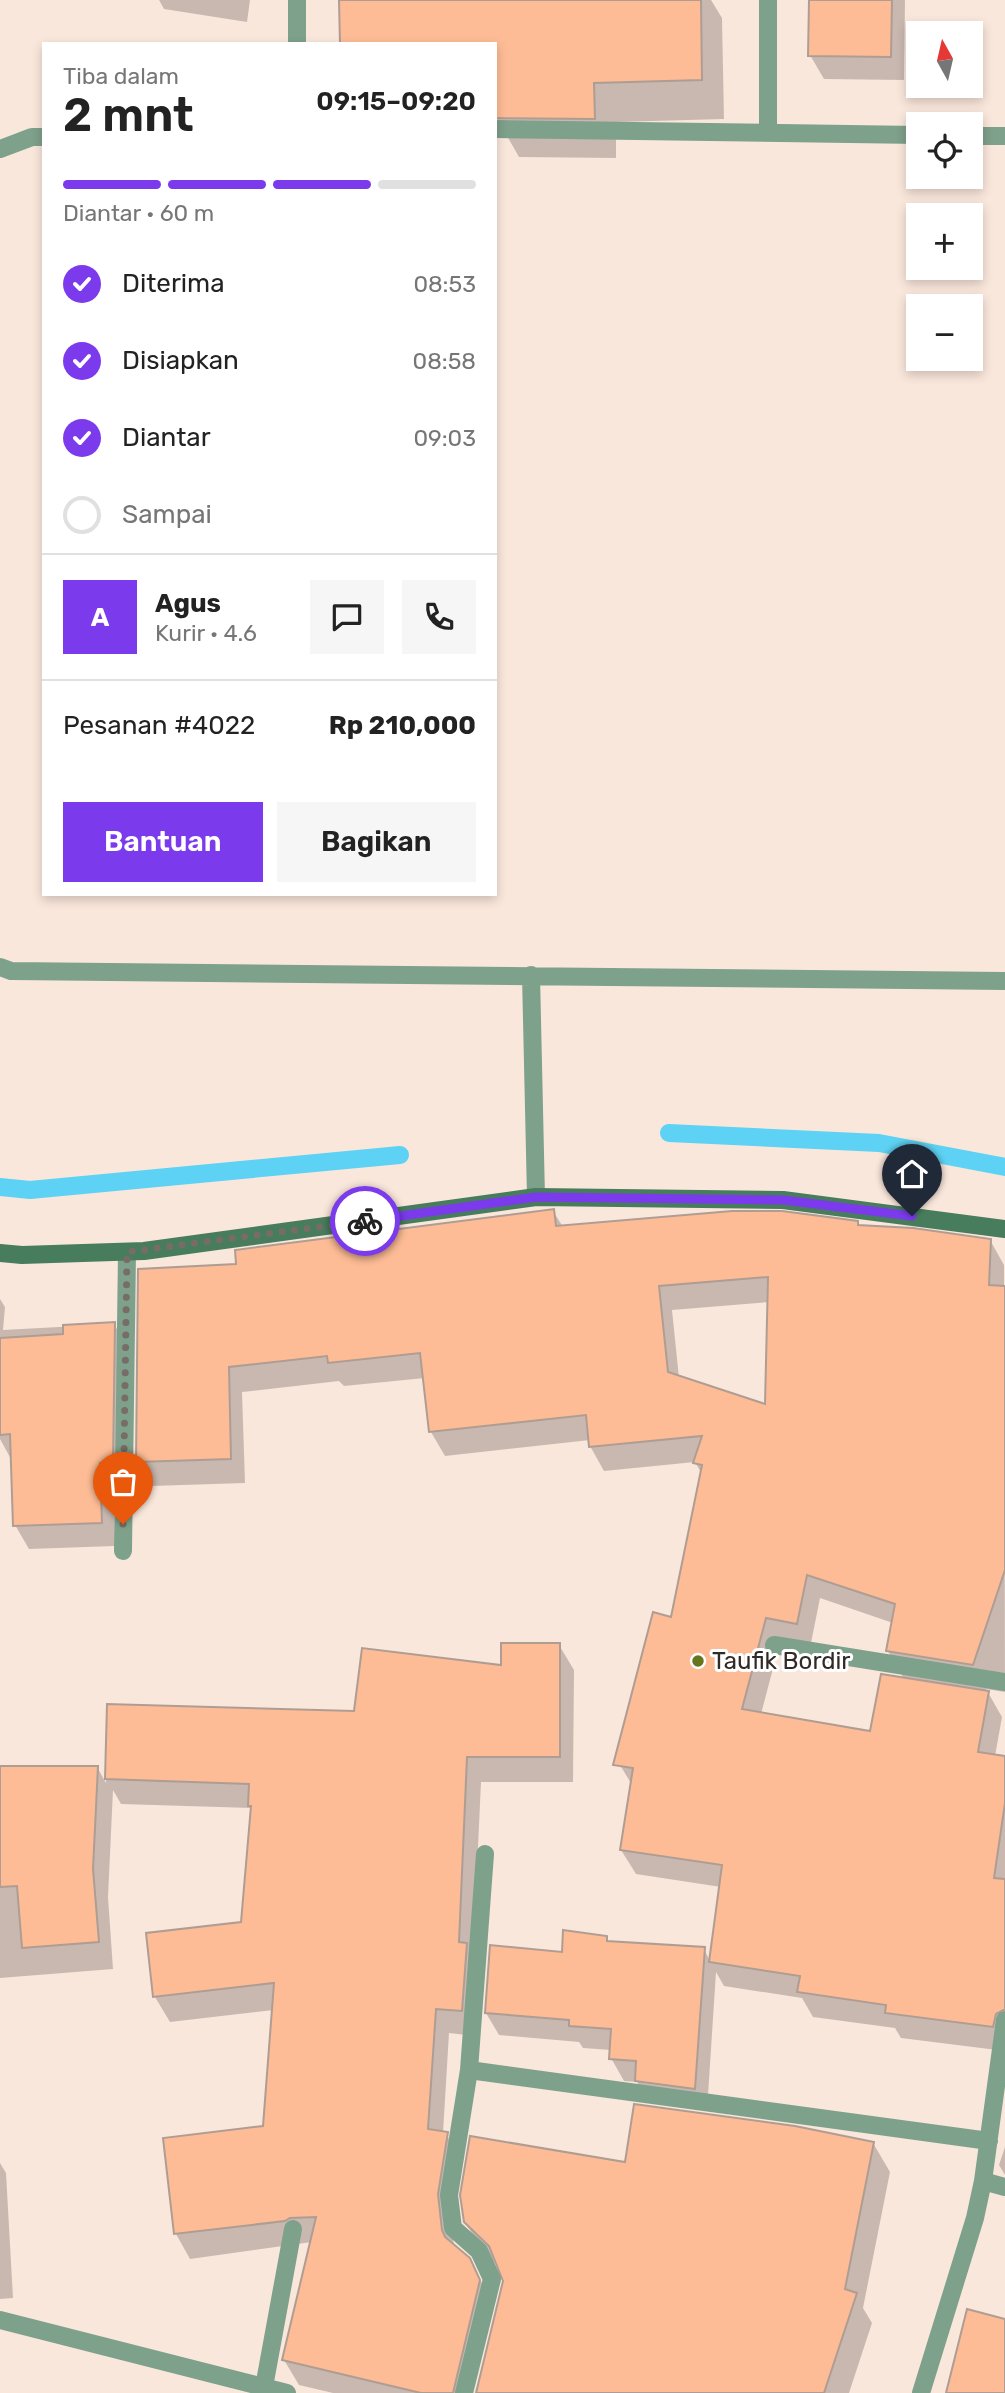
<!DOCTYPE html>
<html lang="id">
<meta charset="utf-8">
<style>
:root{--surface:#fff;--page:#f6f6f6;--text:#222;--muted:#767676;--line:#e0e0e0;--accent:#7c3aed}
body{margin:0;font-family:Rubik,sans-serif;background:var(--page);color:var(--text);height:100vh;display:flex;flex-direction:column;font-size:26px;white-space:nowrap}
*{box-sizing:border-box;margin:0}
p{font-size:23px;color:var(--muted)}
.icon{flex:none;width:38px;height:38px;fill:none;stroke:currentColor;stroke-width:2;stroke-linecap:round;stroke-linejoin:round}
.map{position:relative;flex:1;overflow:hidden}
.drawer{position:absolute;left:42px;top:42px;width:455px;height:854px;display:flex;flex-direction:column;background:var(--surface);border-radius:0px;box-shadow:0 4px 10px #0003}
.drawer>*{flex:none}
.needle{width:46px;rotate:352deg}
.controls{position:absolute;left:906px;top:21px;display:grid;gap:14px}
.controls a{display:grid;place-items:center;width:77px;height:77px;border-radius:0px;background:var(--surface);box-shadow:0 4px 10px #0003;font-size:35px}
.pin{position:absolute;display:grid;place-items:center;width:60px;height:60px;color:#fff;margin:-72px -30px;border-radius:50% 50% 50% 0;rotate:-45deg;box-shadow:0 0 7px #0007}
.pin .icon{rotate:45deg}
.courier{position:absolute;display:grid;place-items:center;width:70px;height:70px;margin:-35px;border:5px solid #7c3aed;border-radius:50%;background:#fff;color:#222;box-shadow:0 2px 9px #0007}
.head em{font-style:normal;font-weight:600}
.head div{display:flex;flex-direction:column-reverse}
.head{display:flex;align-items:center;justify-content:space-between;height:119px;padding:0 21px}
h1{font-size:46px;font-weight:600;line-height:52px}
.bar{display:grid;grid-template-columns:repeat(4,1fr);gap:10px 7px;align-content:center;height:84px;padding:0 21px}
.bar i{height:9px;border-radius:5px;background:var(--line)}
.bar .current{background:var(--accent)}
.bar p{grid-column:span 4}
.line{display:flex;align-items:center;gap:18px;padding:0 21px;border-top:2px solid var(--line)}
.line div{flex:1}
.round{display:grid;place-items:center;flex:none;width:74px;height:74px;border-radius:0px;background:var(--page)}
ol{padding:0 21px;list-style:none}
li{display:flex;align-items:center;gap:21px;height:77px}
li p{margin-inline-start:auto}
li .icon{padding:7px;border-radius:50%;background:var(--accent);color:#fff;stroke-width:4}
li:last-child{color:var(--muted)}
li i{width:38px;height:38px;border:4px solid var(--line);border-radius:50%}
.action{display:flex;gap:14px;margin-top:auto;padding:14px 21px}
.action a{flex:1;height:80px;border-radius:0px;background:var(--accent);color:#fff;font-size:28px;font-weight:600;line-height:80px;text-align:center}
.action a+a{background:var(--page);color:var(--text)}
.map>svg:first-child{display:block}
</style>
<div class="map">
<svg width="1005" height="2393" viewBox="0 0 1005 2393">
<rect width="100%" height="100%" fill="#fae7dc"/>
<path fill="#0003" fill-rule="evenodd" d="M 159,0 L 250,0 L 247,22 L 164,9 Z
M 341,0 L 711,0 L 722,18 L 724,119 L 616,122 L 616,158 L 519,157 L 496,117 L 495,44 Z
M 811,0 L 905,0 L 904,80 L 824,79 L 810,55 Z
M 553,1211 L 563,1227 L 857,1223 L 860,1227 L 990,1240 L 1004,1265 L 1005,1692 L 986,1689 L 1002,1717 L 995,1756 L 1005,1757 L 1005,2051 L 901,2038 L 895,2028 L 813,2017 L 802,1998 L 724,1986 L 716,1972 L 707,2111 L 650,2103 L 637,2082 L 624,2081 L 611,2058 L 611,2050 L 583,2048 L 579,2042 L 499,2035 L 486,2013 L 563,1954 L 606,1937 L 609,1943 L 704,1949 L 710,1961 L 721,1887 L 636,1874 L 621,1850 L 632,1785 L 620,1765 L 673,1619 L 702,1474 L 695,1462 L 604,1471 L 590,1446 L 590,1440 L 445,1456 L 431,1432 L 425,1378 L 344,1386 L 339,1381 L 242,1392 L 245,1483 L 151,1486 L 137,1461 L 238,1266 ZM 769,1302 L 767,1406 L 679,1378 L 672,1310 ZM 820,1598 L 893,1623 L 888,1651 L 904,1679 L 871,1733 L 761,1714 L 780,1642 L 810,1648 Z
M 0,1299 L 5,1307 L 3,1330 L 114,1324 L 128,1348 L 126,1486 L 113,1486 L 115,1546 L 29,1549 L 15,1525 L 11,1459 L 0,1439 Z
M 559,1645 L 574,1670 L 573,1782 L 481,1782 L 473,1956 L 476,2036 L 449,2033 L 443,2133 L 446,2134 L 461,2159 L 451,2220 L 454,2247 L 468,2259 L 483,2285 L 472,2393 L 333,2393 L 299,2385 L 284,2360 L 312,2242 L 190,2259 L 176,2234 L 265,2128 L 274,2010 L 170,2022 L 155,1997 L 243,1923 L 251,1808 L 121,1804 L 113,1790 L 108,1897 L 113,1969 L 0,1978 L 0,1768 L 97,1767 L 106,1783 L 109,1706 L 355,1712 L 503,1667 Z
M 873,2143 L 890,2172 L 863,2308 L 872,2323 L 849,2393 L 478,2393 L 505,2281 L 499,2267 L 483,2251 L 465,2222 L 626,2164 Z
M 1005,2147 L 1005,2175 L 999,2165 Z
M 0,2163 L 6,2173 L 13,2298 L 0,2299 Z"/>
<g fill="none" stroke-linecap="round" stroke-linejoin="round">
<path stroke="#5ed2f4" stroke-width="18" d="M 669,1133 L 879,1143 L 1005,1167
M 0,1187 L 30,1190 L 400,1155"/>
</g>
<path fill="#fdbc95" stroke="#af9d93" stroke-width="2" fill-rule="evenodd" d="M 339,0 L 701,0 L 702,80 L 594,83 L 595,119 L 495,118 L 495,44 L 340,44 Z
M 809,0 L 892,0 L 891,57 L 808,56 Z
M 554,1209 L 556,1226 L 732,1211 L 782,1211 L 858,1221 L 858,1225 L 913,1228 L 991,1239 L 989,1285 L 1005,1286 L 1005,1570 L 973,1665 L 886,1651 L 895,1604 L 807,1575 L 797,1624 L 766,1618 L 742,1709 L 870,1731 L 881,1674 L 989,1691 L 978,1752 L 1005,1756 L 1005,1803 L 994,1878 L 1005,1879 L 1005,2009 L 996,2014 L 993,2027 L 885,2013 L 886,2005 L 797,1992 L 800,1976 L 709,1962 L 722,1865 L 620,1850 L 633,1768 L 613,1765 L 653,1612 L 671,1617 L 702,1465 L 693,1463 L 702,1436 L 589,1447 L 586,1415 L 429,1432 L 420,1353 L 328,1363 L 327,1356 L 229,1367 L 231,1459 L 136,1462 L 138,1269 L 236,1264 L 235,1250 ZM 768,1277 L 765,1404 L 668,1372 L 659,1286 Z
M 115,1322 L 113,1462 L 100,1463 L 102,1523 L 13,1526 L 10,1434 L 0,1435 L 0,1338 L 63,1334 L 63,1325 Z
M 501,1643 L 560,1643 L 560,1757 L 467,1757 L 459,1942 L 467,1943 L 462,2011 L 436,2009 L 428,2129 L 448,2132 L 438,2194 L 442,2230 L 445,2237 L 470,2258 L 480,2280 L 453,2393 L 421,2393 L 282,2360 L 316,2217 L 290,2218 L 285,2221 L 174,2234 L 163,2138 L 263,2126 L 274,1983 L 153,1997 L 146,1933 L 241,1922 L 251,1806 L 248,1806 L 249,1784 L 105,1779 L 107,1704 L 354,1711 L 362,1648 L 501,1665 Z
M 0,1766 L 98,1766 L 93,1869 L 99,1942 L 22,1948 L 17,1886 L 0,1887 Z
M 563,1930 L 607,1936 L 607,1941 L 705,1947 L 695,2089 L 635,2081 L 636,2061 L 609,2059 L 611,2029 L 569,2026 L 569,2020 L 485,2013 L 490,1945 L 562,1952 Z
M 634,2104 L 795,2126 L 874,2142 L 845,2289 L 857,2293 L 824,2393 L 476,2393 L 503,2281 L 489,2246 L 464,2222 L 460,2195 L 470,2136 L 625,2162 Z
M 967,2309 L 1005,2319 L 1005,2393 L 946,2393 Z"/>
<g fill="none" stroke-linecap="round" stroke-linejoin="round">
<path stroke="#7ea18b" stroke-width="18" d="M 297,0 L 297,44
M 495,129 L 919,135
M 768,133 L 768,0
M 971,136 L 1005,136
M 0,149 L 32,137 L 44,137
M 0,967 L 11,971 L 1005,981
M 531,975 L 536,1197"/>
<path stroke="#7ea18b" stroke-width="18" d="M 123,1551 L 127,1252
M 774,1645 L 1005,1682
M 469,2070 L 485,1854
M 983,2181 L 1005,2187
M 0,2320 L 287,2393
M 264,2387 L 293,2229
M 464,2393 L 492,2279 L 479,2251 L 453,2228 L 449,2195 L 469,2070 L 989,2141
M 921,2393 L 975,2218 L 983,2181 L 1005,2020"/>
<path stroke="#477d5d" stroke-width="18" d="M 0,1253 L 22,1255 L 144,1251 L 536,1197 L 783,1200 L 1005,1229"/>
</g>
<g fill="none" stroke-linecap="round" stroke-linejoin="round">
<path stroke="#786c66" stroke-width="7" stroke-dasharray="0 12.6" d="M 123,1524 L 127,1252 L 365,1221"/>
<path stroke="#7c3aed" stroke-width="9" d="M 365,1221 L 536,1197 L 783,1200 L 912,1216"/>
</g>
<circle fill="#69741e" stroke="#fff" stroke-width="2.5" cx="698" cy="1661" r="7"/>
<g text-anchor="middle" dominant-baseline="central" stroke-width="6" stroke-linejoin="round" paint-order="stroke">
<g font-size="24" fill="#322a26" stroke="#fff" text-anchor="start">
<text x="712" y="1661">Taufik Bordir</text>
</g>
</g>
</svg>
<div class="controls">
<a><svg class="needle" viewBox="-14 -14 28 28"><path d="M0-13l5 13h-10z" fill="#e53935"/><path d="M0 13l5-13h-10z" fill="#767676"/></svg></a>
<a><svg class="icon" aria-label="locate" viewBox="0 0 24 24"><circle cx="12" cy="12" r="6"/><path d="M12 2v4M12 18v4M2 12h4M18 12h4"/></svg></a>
<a>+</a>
<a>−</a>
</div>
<div class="pin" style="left:123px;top:1524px;background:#ea580c"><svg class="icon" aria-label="bag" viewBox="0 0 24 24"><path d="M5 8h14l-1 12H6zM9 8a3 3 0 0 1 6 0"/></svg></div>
<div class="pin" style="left:912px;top:1216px;background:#1f2937"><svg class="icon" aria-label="home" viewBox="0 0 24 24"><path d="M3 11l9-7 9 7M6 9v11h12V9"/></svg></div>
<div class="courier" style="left:365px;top:1221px"><svg class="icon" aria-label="bike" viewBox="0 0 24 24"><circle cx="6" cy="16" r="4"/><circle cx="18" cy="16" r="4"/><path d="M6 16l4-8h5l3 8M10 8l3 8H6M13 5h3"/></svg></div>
<section class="drawer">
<div class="head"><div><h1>2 mnt</h1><p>Tiba dalam</p></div><em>09:15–09:20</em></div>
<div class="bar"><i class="current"></i><i class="current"></i><i class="current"></i><i></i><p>Diantar · 60 m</p></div>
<ol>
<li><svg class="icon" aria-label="check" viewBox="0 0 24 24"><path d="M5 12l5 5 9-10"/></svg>Diterima<p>08:53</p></li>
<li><svg class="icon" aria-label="check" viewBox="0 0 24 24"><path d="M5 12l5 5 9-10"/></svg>Disiapkan<p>08:58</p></li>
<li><svg class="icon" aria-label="check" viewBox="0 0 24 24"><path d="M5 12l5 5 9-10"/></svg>Diantar<p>09:03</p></li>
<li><i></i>Sampai</li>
</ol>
<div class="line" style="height:126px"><b class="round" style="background:var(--accent);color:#fff">A</b><div><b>Agus</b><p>Kurir · 4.6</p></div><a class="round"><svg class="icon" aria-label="chat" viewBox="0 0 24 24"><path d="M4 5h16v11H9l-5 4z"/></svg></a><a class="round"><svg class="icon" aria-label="phone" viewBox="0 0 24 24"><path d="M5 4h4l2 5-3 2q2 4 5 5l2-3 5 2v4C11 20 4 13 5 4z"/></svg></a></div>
<div class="line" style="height:91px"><div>Pesanan #4022</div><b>Rp 210,000</b></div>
<div class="action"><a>Bantuan</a><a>Bagikan</a></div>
</section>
</div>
